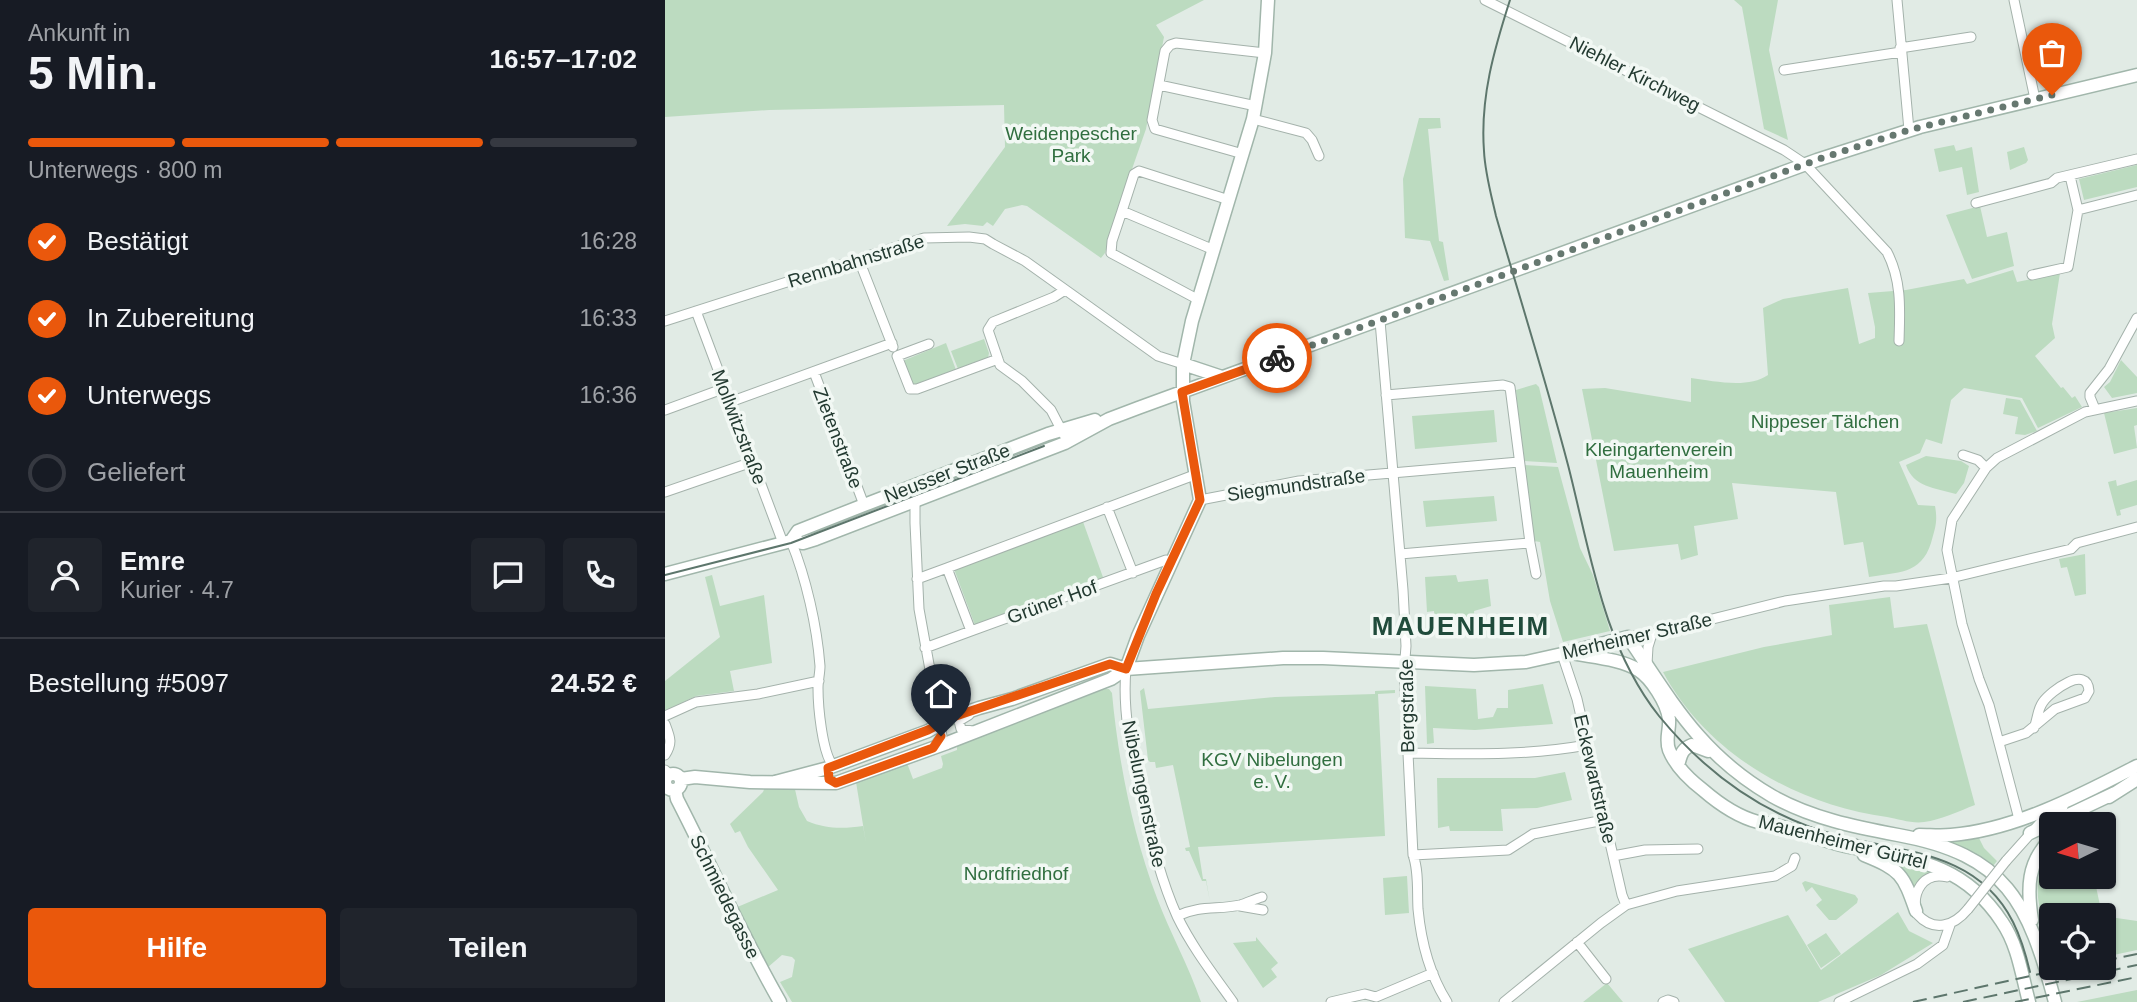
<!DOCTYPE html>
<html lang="de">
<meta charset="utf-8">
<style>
:root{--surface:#171b24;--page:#20242c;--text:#f1f3f6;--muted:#9ea1a6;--line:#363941;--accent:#ea580c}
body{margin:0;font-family:Helvetica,sans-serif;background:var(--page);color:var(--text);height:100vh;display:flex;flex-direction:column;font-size:26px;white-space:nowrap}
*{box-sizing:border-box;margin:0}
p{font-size:23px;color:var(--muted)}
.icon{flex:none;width:38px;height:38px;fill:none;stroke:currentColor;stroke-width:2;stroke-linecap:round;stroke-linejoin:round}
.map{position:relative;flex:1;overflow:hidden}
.details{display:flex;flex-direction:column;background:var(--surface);width:665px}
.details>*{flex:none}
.needle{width:46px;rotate:265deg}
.tools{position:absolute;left:1374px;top:812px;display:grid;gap:14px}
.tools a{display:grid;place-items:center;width:77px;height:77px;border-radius:7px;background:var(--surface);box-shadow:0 2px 5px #0004;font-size:35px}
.pin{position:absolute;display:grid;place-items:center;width:60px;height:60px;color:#fff;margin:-72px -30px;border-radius:50% 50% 50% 0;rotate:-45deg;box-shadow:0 0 7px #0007}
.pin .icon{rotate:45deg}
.courier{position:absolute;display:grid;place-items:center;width:70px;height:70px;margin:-35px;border:5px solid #ea580c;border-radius:50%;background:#fff;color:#222;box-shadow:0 2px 9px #0007}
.summary em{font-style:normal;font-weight:700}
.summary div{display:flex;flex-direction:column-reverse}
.summary{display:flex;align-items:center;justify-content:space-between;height:119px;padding:0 28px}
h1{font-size:46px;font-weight:700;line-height:52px}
.bar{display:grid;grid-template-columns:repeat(4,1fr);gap:10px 7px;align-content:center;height:84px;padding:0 28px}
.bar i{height:9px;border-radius:5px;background:var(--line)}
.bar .active{background:var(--accent)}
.bar p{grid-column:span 4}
.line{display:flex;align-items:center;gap:18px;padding:0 28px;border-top:2px solid var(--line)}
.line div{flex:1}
.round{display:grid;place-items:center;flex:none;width:74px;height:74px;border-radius:7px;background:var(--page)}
ol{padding:0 28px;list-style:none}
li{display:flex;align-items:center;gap:21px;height:77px}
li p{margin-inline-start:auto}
li .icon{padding:7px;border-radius:50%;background:var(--accent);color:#fff;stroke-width:4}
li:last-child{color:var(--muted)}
li i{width:38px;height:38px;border:4px solid var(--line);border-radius:50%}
.cta{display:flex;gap:14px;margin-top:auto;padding:14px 28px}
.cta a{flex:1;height:80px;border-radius:7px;background:var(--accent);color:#fff;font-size:28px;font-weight:700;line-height:80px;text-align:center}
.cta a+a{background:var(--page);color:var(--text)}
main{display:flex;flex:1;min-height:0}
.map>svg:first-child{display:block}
</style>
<main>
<section class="details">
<div class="summary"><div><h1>5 Min.</h1><p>Ankunft in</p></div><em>16:57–17:02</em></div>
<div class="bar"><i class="active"></i><i class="active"></i><i class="active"></i><i></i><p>Unterwegs · 800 m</p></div>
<ol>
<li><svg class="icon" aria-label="check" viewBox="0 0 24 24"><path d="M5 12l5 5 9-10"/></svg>Bestätigt<p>16:28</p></li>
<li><svg class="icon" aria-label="check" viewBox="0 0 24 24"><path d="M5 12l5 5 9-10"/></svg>In Zubereitung<p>16:33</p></li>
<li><svg class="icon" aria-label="check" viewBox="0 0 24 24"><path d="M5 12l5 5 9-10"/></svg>Unterwegs<p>16:36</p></li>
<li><i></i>Geliefert</li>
</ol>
<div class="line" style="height:126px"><a class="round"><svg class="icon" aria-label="person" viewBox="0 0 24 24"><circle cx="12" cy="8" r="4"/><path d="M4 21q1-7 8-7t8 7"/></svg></a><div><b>Emre</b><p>Kurier · 4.7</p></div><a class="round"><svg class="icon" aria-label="chat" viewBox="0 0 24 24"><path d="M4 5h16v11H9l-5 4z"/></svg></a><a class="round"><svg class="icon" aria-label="phone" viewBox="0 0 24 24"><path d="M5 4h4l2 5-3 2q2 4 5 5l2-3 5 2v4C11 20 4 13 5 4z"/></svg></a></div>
<div class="line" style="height:91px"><div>Bestellung #5097</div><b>24.52 €</b></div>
<div class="cta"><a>Hilfe</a><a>Teilen</a></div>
</section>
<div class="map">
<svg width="1472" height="1002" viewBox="0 0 1472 1002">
<rect width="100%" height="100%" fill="#e1ebe5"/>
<path fill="#bcdbc0" d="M 0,0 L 539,0 L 491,25 L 499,37 L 481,129 L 452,212 L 440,253 L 436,258 L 362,206 L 357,205 L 340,209 L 328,226 L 322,222 L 318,226 L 300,224 L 282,226 L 340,147 L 339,105 L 104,110 L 0,117 Z
M 1069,0 L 1113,0 L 1104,50 L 1123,140 L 1099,129 L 1077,7 Z
M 754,118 L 775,118 L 776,128 L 763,129 L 774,241 L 778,242 L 784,280 L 779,281 L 765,241 L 740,238 L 738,179 Z
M 1289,145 L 1291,151 L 1307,147 L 1314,192 L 1302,195 L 1297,167 L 1274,172 L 1269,149 Z
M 1359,147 L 1363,160 L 1361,163 L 1345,170 L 1342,152 Z
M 1472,165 L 1472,187 L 1419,200 L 1414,179 Z
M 1315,206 L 1322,237 L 1342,232 L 1349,266 L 1307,279 L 1281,215 Z
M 1348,270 L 1352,282 L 1395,273 L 1387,324 L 1390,338 L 1370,356 L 1396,388 L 1398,387 L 1407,398 L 1410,396 L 1417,407 L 1373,428 L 1357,398 L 1299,388 L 1286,400 L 1277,444 L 1261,439 L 1255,453 L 1234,462 L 1253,505 L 1270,506 C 1273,522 1270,528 1266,543 C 1256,575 1232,572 1204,577 L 1198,542 L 1179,545 L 1171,492 L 1067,483 L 1073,519 L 1029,526 L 1033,555 L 1016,560 L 1013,544 L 949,551 L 917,389 L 940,388 L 1026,402 L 1026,378 C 1049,381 1083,389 1103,375 L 1098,308 L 1118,299 L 1183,288 L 1194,344 L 1210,338 L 1210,327 L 1203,293 L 1241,290 L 1299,279 L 1302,284 Z
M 319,339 L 324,353 L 323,358 L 293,369 L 286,351 Z
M 281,343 L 291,370 L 248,385 L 238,364 L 240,360 Z
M 1456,360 L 1472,377 L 1472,393 L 1447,398 L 1439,387 L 1445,382 Z
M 871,384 L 874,387 L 892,463 L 857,461 L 851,390 Z
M 1341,398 L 1355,400 L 1372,431 L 1360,435 L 1350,434 L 1353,417 L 1338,414 Z
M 1472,408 L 1472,425 L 1469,426 L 1472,448 L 1449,454 L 1439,413 Z
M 829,410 L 832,442 L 750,449 L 747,416 Z
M 1261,456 L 1296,461 L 1304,466 L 1299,483 L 1291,494 C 1270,488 1248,487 1241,465 Z
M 859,465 L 893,467 L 915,548 L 928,575 L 945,631 L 898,642 L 885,601 L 875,542 L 869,541 Z
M 1451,480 L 1452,486 L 1472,480 L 1472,505 L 1455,510 L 1456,515 L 1452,516 L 1443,482 Z
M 829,496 L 832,521 L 761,527 L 758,501 Z
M 417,519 L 439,580 L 311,628 L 289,569 Z
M 1420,554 L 1421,594 L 1410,596 L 1402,567 L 1396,568 L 1394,559 Z
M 47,575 L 55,606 L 99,595 L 107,663 L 65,671 L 69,691 L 31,696 L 0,711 L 0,681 L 55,637 L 40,577 Z
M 791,575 L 793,582 L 823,579 L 826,606 L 809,611 L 810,625 L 770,627 L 769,611 L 762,612 L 760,577 Z
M 1225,597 L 1229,628 L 1262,624 L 1310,805 C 1294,811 1276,820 1259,822 C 1248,824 1233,819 1222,817 C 1132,805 1042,754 998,672 L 1099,647 L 1167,635 L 1164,605 Z
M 878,684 L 888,724 L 810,730 L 768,728 L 769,743 L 762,744 L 760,686 L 811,689 L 813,719 L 828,717 L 832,708 L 843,708 L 843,690 Z
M 479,688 L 483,709 L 610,697 L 710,694 L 710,691 L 730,690 L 730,693 L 713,694 L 720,836 L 533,847 L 538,879 L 541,879 L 545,902 L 541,881 L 537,881 L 524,851 L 521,851 L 520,848 L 525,847 L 508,765 L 491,768 L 490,762 L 485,762 L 483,760 L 475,691 Z
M 440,689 L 444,689 L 447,693 C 453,760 468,835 492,898 C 505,933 524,966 536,1002 L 127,1002 L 115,982 L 127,977 L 130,960 L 127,957 L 117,955 L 102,968 L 70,908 L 113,890 L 83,847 L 75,831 L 70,833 L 65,824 L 98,792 L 100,787 L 129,785 L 134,807 L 142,821 C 161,829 178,829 198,826 L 201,843 L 191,782 L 242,763 L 248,779 L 277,768 L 278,764 L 276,756 L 292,750 L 292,745 Z
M 900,772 L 907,800 L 872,808 L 836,809 L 838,831 L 785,831 L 784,826 L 773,828 L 772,778 L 870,778 Z
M 1313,836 L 1319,848 L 1332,861 L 1328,866 L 1305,851 L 1279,840 Z
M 1386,850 L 1386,877 L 1429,877 L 1437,915 L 1386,915 L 1386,963 L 1373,915 L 1376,914 C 1370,890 1371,870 1386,850 Z
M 1222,860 L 1252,866 L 1272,873 L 1249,892 Z
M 742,876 L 744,913 L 720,915 L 718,878 Z
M 1140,881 L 1190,895 L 1193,899 L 1192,903 L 1171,920 L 1164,920 L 1151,905 L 1157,900 L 1147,887 L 1141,892 L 1137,883 Z
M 1233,912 L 1244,931 L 1268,943 L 1216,975 L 1153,1002 L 1060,1002 L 1023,949 L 1123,915 L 1156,970 Z
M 1438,916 L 1472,921 L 1472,950 L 1439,957 Z
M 1161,933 L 1176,954 L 1156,968 L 1142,945 Z
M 591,937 L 613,963 L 606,969 L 612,977 L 598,988 L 568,943 L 591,941 Z
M 942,983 L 958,1002 L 918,1002 Z
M 1472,990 L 1472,1002 L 1412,1002 Z"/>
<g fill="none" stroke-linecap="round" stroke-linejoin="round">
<g stroke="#a4b2ab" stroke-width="11">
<path id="street" d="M 820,0 L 1119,150 L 1140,164 L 1222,252 C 1237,281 1235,310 1234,341
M 1232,0 L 1244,130
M 1349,0 L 1370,99
M 1235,48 L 1306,37
M 1119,70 L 1236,52
M 494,85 L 591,106
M 588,119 L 641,133 L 647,140 L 654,156
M 578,154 L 490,129 L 487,120 L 500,51 L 505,45 L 511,43 L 600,53
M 1311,203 L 1386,183 L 1392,178 L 1472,159
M 1413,210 L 1472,195
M 457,211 L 447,241 L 446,253 L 534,300
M 549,250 L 457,211 L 469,174 L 474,171 L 564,200
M 194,260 L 228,347
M 1367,275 L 1403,267 L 1413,210 L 1405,176
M 31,311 L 118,543
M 0,321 L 259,238 L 304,237 L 320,239 L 328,244 L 360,261 L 493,356 L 518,364
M 715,321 L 738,590 L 741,646 L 739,672 L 748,855 C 754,871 752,891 753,909 C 756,941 765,975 782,1002
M 264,344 L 232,356 L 245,389 L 252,389 L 333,359
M 149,372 L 199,505
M 721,395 L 838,385 L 845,387 L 865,543 L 871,574
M 65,402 L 227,343
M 1430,409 L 1425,397 L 1425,393 L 1444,369 L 1472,318
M 0,410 L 60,388
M 399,435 L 386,410 L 357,381 L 335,365 L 323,330 L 328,322 L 389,297 L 400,290
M 1298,455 L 1313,460 L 1321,468
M 0,492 L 87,462
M 535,500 L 634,481 L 854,462
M 250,501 L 250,523 L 254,609 L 277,736 L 269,747
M 442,507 L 468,573
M 126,541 C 141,578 152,626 155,666 C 155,673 153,680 153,688 C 153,706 157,752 168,766
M 735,554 L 865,543
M 506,562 L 501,560 L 306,631 L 282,568 L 532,474
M 252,579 L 282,568
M 963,637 L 987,634 L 1120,601 L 1219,586 L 1231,586 L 1286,578 L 1406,549 L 1412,543 L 1472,527
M 260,648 L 306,631
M 897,654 L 912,699 L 957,895 L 961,905
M 982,664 L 983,647 L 987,634
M 461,669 C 457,712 467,756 476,797 C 486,838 495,878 512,916 C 527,947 548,974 568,1002
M 304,715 L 294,721 L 296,729 L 307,731
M 0,716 L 31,702 L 93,694 L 154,681
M 0,724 C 5,737 8,743 0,755
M 1334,742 L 1361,733 L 1390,709 L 1420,698 L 1424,691 C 1422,664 1386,691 1378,702 C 1372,710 1373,719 1369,728
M 743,753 C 805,754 861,756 922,745
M 0,770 L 5,775
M 0,786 L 1,786
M 1354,819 L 1324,705 L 1314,679 L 1297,624 L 1282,550 L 1287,520 L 1321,468 L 1332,458 L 1420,412 L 1472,401
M 748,855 L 843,850 L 868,834 L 939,820
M 948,856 L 980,850 L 1033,849
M 1341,861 L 1376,822 L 1398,807
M 1282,877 C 1258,871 1246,893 1252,914 C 1269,933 1289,926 1303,909
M 575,906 L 598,910
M 512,916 C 535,905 553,910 575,905 C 582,903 590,899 597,897
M 912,942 L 941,979
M 666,1002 L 700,994 L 711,997 L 768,973
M 839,1002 L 936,923 L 961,905 L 1012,891 L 1110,876 L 1127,866 L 1130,858
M 998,1002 L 1003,1000 L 1009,1002
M 1174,1002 L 1252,964 L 1278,945 L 1285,925"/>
</g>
<g stroke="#a1b6ab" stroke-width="15">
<path id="secondary" d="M 518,364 L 557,377
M 126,541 L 133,531 L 199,505 L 383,434 L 430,420
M 0,574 L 126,541 L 138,543 L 151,539 L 400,443 L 444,419 L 473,408 L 1152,160 L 1255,127 L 1472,75
M 906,653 C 925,657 957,659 973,670 C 986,678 1002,703 1004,719 C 1005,730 1000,739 1004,750 C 1010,765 1025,780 1038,790 C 1053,803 1074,817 1093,822 C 1104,824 1114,825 1124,829 C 1143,834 1162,842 1180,846 C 1245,859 1297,861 1337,922 C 1353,945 1357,976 1364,1002
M 461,669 L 473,636 L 535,500 L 518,401 L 518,364 L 527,321 L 588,119 L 600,53 L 603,0
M 1013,765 C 1016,756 1016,749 1027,745 L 1043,751
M0 782a8 8 0 1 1 16 0a8 8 0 1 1-16 0Z
M 16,779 L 30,777 L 85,782 L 171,783 L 282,743 L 446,679 L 461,669
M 110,782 L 163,768 L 263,731 L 288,717 L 314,708 L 347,699 L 445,664 L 461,669 L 618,658 L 658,658 L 809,665 L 842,663 L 861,662 L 897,654 L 963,637 C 1008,703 1035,754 1107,796 C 1146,818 1190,827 1233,835 C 1342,855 1363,902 1390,1002
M 10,790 L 12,799 C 47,867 77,936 115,1002
M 1444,797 L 1472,779
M 1365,833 L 1450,793
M 1254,835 C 1265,835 1276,836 1286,835 C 1350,830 1416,795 1472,766
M 1199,855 C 1236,870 1238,874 1251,911
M 1367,920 C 1362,889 1362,862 1386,839"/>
</g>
<use href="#street" stroke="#fff" stroke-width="9"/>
<use href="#secondary" stroke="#fff" stroke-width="12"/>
<path stroke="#5d766c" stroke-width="2" d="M 845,0 C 829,50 815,98 819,151 C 820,173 826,194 831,216 C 855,299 881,381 903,465 C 925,550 937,644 994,716 C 1035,766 1085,805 1145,827 C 1218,854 1308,842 1348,922 C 1356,938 1361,955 1365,972
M 0,575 L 126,543 L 379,446"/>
<path stroke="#5d766c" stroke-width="2" stroke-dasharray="14 7" stroke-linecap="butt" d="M 1438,961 L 1472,954
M 1248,1002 L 1401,968
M 1298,1002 L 1472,965
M 1350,1002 L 1472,977"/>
<g stroke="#a4b2ab" stroke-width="11" stroke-linecap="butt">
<path id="street-bridge" d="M 1303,909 L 1341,861"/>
</g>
<use href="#street-bridge" stroke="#fff" stroke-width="9"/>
</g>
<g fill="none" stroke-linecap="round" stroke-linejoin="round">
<path stroke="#667870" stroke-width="7" stroke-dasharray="0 12.6" d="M 612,358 L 1157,158 L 1244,130 L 1387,95"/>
<path stroke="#ea580c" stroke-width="9" d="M 276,736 L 268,748 L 171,783 L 164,779 L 163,768 L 263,730 L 288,717 L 445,664 L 461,669 L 491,594 L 535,500 L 517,392 L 612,358"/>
</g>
<g text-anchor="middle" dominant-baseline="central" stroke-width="7" stroke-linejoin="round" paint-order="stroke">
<g font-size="19" fill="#233a31" stroke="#f2f8f4">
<text transform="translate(970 74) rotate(27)">Niehler Kirchweg</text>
<text transform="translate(191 261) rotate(-17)">Rennbahnstraße</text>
<text transform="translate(74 427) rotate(69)">Mollwitzstraße</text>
<text transform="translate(173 438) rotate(69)">Zietenstraße</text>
<text transform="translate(282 473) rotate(-21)">Neusser Straße</text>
<text transform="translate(631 485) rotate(-8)">Siegmundstraße</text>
<text transform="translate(387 602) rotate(-20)">Grüner Hof</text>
<text transform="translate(972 636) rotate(-13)">Merheimer Straße</text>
<text transform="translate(742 706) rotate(-91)">Bergstraße</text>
<text transform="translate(930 779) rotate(77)">Eckewartstraße</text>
<text transform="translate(479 794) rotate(78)">Nibelungenstraße</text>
<text transform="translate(1178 842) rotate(14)">Mauenheimer Gürtel</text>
<text transform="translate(60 897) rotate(64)">Schmiedegasse</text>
</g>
<g font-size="19" fill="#306e3f" stroke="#f2f8f4">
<text x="406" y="133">Weidenpescher<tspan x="406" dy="22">Park</tspan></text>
<text x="1160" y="421">Nippeser Tälchen</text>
<text x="994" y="449">Kleingartenverein<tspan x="994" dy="22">Mauenheim</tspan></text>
<text x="607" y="759">KGV Nibelungen<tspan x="607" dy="22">e. V.</tspan></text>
<text x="351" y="873">Nordfriedhof</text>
</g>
<g font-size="26" font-weight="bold" letter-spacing="2" fill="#204b3b" stroke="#f2f8f4">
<text x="796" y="626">MAUENHEIM</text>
</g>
</g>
</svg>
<div class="tools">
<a><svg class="needle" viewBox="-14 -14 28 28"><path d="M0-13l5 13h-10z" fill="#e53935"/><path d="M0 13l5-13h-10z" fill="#9ea1a6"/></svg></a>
<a><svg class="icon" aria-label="locate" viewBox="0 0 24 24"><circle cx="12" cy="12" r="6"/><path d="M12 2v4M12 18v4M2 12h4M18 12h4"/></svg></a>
</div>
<div class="pin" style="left:1387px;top:95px;background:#ea580c"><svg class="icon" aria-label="bag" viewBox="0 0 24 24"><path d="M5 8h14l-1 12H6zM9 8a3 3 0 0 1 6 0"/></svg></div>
<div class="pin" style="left:276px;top:736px;background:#1f2937"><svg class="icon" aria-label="home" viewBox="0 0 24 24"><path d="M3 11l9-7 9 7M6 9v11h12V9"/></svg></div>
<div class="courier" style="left:612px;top:358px"><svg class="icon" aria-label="bike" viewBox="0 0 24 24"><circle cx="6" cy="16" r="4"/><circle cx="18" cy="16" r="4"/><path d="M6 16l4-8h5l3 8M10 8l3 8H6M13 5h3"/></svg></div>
</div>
</main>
